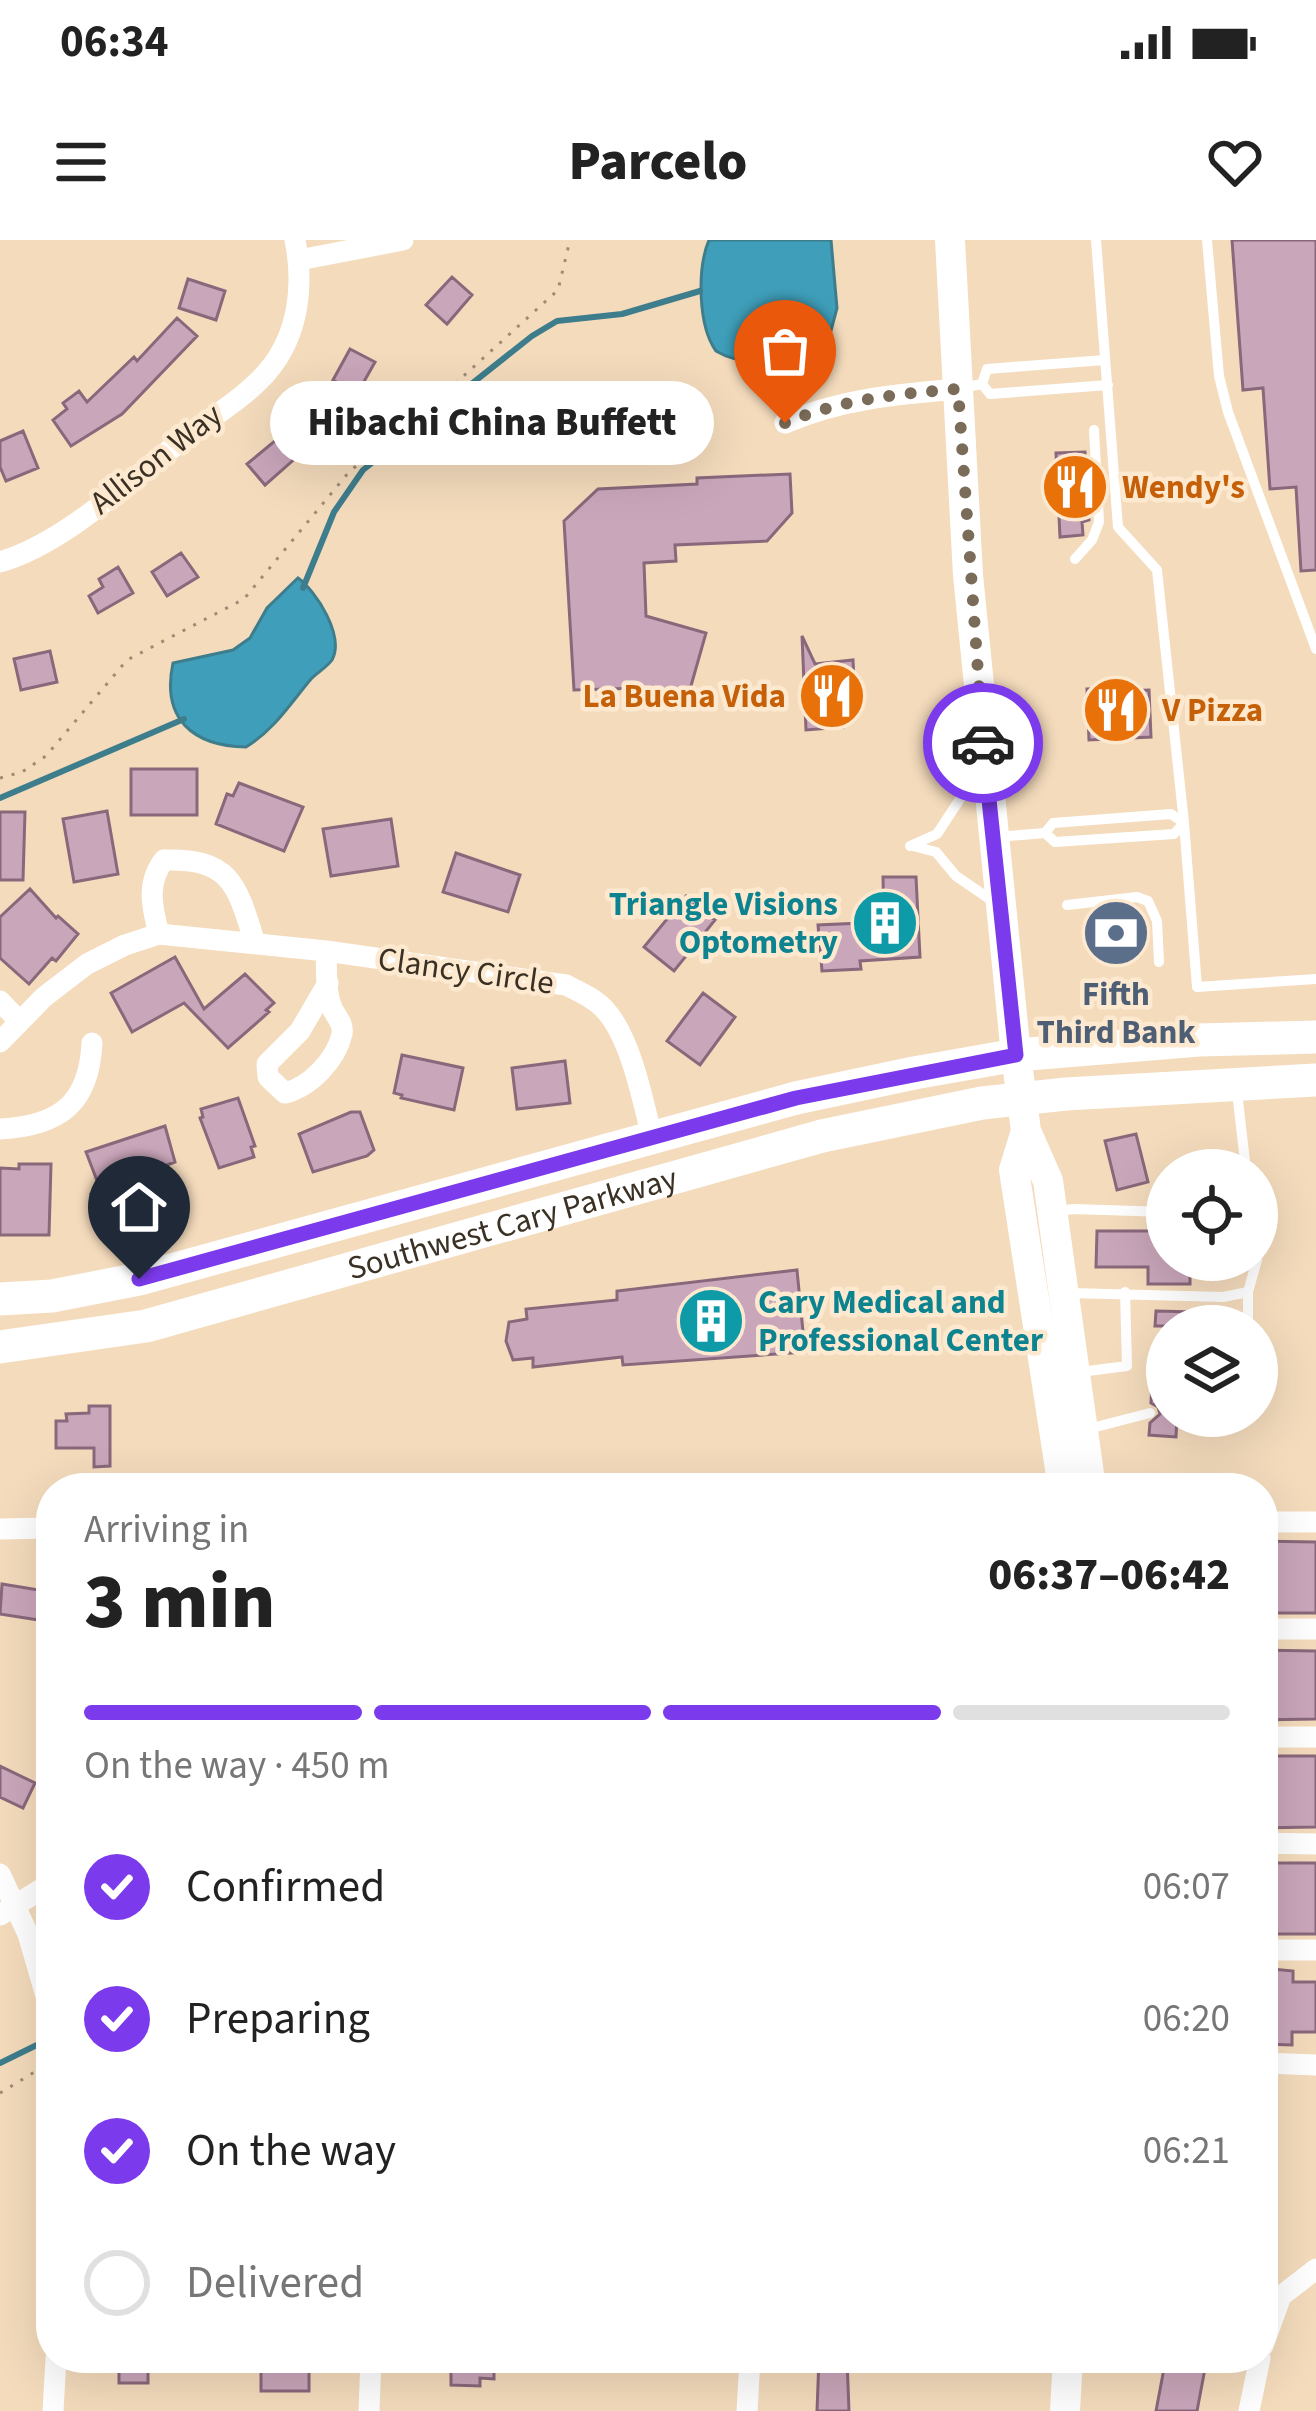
<!DOCTYPE html>
<meta charset="utf-8">
<style>
:root{--surface:#fff;--page:#f6f6f6;--text:#222;--muted:#767676;--line:#e0e0e0;--accent:#7c3aed}
body{margin:0;font-family:"Source Sans 3",sans-serif;background:var(--page);color:var(--text);height:100vh;display:flex;flex-direction:column;font-size:45px;white-space:nowrap}
*{box-sizing:border-box;margin:0}
p{font-size:39px;color:var(--muted)}
.icon{flex:none;width:66px;height:66px;fill:none;stroke:currentColor;stroke-width:2;stroke-linecap:round;stroke-linejoin:round}
.map{position:relative;flex:1;overflow:hidden}
.drawer{position:absolute;left:36px;top:1233px;width:1242px;height:900px;display:flex;flex-direction:column;background:var(--surface);border-radius:48px;box-shadow:0 12px 48px #0002}
.drawer>*{flex:none}
.buttons{position:absolute;left:1146px;top:909px;display:grid;gap:24px}
.buttons a{display:grid;place-items:center;width:132px;height:132px;border-radius:50%;background:var(--surface);box-shadow:0 12px 48px #0002;font-size:60px}
.pin{position:absolute;display:grid;place-items:center;width:102px;height:102px;color:#fff;margin:-123px -51px;border-radius:50% 50% 50% 0;rotate:-45deg;box-shadow:0 0 12px #0007}
.pin .icon{rotate:45deg}
.courier{position:absolute;display:grid;place-items:center;width:120px;height:120px;margin:-60px;border:9px solid #7c3aed;border-radius:50%;background:#fff;color:#222;box-shadow:0 3px 15px #0007}
.bubble{position:absolute;height:84px;border-radius:42px;background:var(--surface);box-shadow:0 12px 48px #0002;font-size:39px;font-weight:800;line-height:84px;text-align:center}
.overview em{font-style:normal;font-weight:800}
.overview div{display:flex;flex-direction:column-reverse}
.overview{display:flex;align-items:center;justify-content:space-between;height:204px;padding:0 48px}
h1{font-size:78px;font-weight:800;line-height:90px}
.bar{display:grid;grid-template-columns:repeat(4,1fr);gap:18px 12px;align-content:center;height:144px;padding:0 48px}
.bar i{height:15px;border-radius:9px;background:var(--line)}
.bar .active{background:var(--accent)}
.bar p{grid-column:span 4}
ol{padding:0 48px;list-style:none}
li{display:flex;align-items:center;gap:36px;height:132px}
li p{margin-inline-start:auto}
li .icon{padding:12px;border-radius:50%;background:var(--accent);color:#fff;stroke-width:4}
li:last-child{color:var(--muted)}
li i{width:66px;height:66px;border:6px solid var(--line);border-radius:50%}
.status{display:flex;justify-content:space-between;align-items:center;height:84px;padding:0 60px;background:var(--surface);direction:ltr}
.status svg{height:33px;fill:currentColor}
header{display:flex;justify-content:space-between;align-items:center;height:156px;padding:0 48px;background:var(--surface);font-size:54px;font-weight:800}
.map>svg:first-child{display:block}
</style>
<div class="status"><b>06:34</b><svg viewBox="0 0 49 12"><path d="M0 12V9h3v3zM5 12V6h3v6zM10 12V3h3v9zM15 12V0h3v12zM26 1h20v11H26zM47 4h2v5h-2z"/></svg></div>
<header><svg class="icon" aria-label="menu" viewBox="0 0 24 24"><path d="M4 6h16M4 12h16M4 18h16"/></svg>Parcelo<svg class="icon" aria-label="heart" viewBox="0 0 24 24"><path d="M12 20l-8-8c-3-5 5-10 8-4 3-6 11-1 8 4z"/></svg></header>
<div class="map">
<svg width="1316" height="2171" viewBox="0 0 1316 2171">
<rect width="100%" height="100%" fill="#f4dbbc"/>
<path fill="#3f9eb9" stroke="#3e7d8c" stroke-width="3" d="M 709,0 L 831,0 L 837,68 L 829,98 C 798,119 749,131 716,111 C 698,86 697,29 709,0 Z
M 298,338 C 316,351 345,396 332,420 C 327,427 317,433 311,439 C 290,464 274,490 246,507 C 193,506 161,479 173,423 L 233,410 L 250,398 L 267,368 Z"/>
<g fill="none" stroke-linecap="round" stroke-linejoin="round">
<path stroke="#3e7d8c" stroke-width="6" d="M 303,348 L 334,272 L 363,230 L 532,96 L 557,81 L 622,74 L 700,51
M 0,558 L 184,479
M 0,1823 L 47,1800"/>
</g>
<path fill="#caa6ba" stroke="#89687b" stroke-width="3" d="M 1232,0 L 1316,0 L 1316,330 L 1301,331 L 1296,247 L 1270,249 L 1263,148 L 1243,150 Z
M 452,37 L 472,55 L 447,84 L 426,65 Z
M 188,39 L 225,51 L 216,80 L 179,68 Z
M 177,78 L 197,96 L 122,174 L 71,206 L 53,180 L 67,169 L 63,163 L 79,151 L 87,162 L 134,117 L 137,121 Z
M 350,109 L 375,122 L 357,154 L 333,140 Z
M 311,163 L 333,185 L 265,245 L 247,224 L 287,191 Z
M 23,191 L 38,228 L 6,241 L 0,227 L 0,201 Z
M 1085,212 L 1089,280 L 1082,282 L 1083,295 L 1060,297 L 1056,213 Z
M 790,234 L 792,273 L 767,301 L 675,305 L 676,321 L 644,323 L 646,376 L 706,393 L 687,460 L 640,448 L 574,450 L 564,281 L 598,249 L 697,244 L 697,238 Z
M 181,313 L 198,337 L 167,356 L 152,332 Z
M 118,327 L 133,353 L 98,373 L 89,356 L 103,347 L 99,339 Z
M 802,396 L 815,424 L 853,420 L 854,440 L 860,440 L 860,472 L 843,476 L 843,487 L 806,490 Z
M 50,411 L 57,442 L 21,450 L 14,419 Z
M 1121,448 L 1122,451 L 1149,450 L 1151,497 L 1089,500 L 1087,449 Z
M 131,529 L 197,529 L 197,575 L 131,575 Z
M 239,543 L 303,567 L 284,611 L 216,584 L 227,554 L 233,556 Z
M 107,571 L 118,634 L 74,642 L 63,579 Z
M 0,572 L 25,572 L 23,640 L 0,640 Z
M 391,579 L 398,626 L 331,636 L 323,589 Z
M 456,613 L 520,635 L 508,672 L 443,652 Z
M 883,637 L 916,637 L 920,717 L 860,721 L 861,729 L 822,731 L 818,685 L 884,682 Z
M 30,649 L 56,678 L 58,676 L 78,694 L 56,721 L 52,718 L 29,744 L 0,718 L 0,677 Z
M 686,656 L 715,680 L 674,731 L 644,707 Z
M 1135,667 L 1139,716 L 1097,719 L 1093,672 Z
M 175,717 L 204,769 L 245,734 L 274,763 L 266,770 L 269,772 L 228,808 L 184,763 L 132,792 L 111,753 Z
M 703,753 L 735,777 L 700,825 L 667,801 Z
M 402,815 L 463,828 L 454,870 L 401,858 L 402,855 L 394,853 Z
M 565,821 L 570,863 L 517,869 L 512,828 Z
M 238,858 L 255,906 L 251,907 L 254,917 L 219,928 L 200,878 L 203,877 L 201,869 Z
M 351,872 L 360,872 L 374,910 L 367,916 L 313,932 L 299,894 Z
M 165,886 L 175,922 L 167,925 L 177,963 L 99,984 L 91,954 L 101,951 L 86,912 Z
M 1136,894 L 1148,942 L 1117,950 L 1105,901 Z
M 19,924 L 51,924 L 49,995 L 0,995 L 0,928 L 19,929 Z
M 1097,991 L 1167,991 L 1167,1020 L 1190,1020 L 1190,1044 L 1148,1044 L 1148,1027 L 1096,1027 Z
M 797,1030 L 805,1112 L 623,1125 L 622,1117 L 533,1127 L 533,1118 L 513,1120 L 506,1101 L 509,1082 L 527,1079 L 526,1069 L 617,1060 L 617,1051 Z
M 1156,1071 L 1238,1073 L 1238,1086 L 1155,1086 Z
M 1152,1140 L 1167,1141 L 1167,1176 L 1177,1176 L 1176,1197 L 1149,1195 L 1150,1183 L 1160,1174 L 1158,1167 L 1151,1163 Z
M 89,1166 L 110,1166 L 110,1226 L 94,1227 L 94,1208 L 56,1208 L 56,1181 L 67,1181 L 66,1174 L 89,1173 Z
M 1263,1301 L 1316,1302 L 1316,1373 L 1263,1373 Z
M 2,1344 L 51,1352 L 51,1382 L 0,1374 Z
M 1263,1410 L 1316,1411 L 1316,1479 L 1263,1480 Z
M 1263,1516 L 1316,1516 L 1316,1587 L 1263,1588 Z
M 0,1526 L 35,1543 L 23,1568 L 0,1557 Z
M 1263,1623 L 1316,1623 L 1316,1694 L 1263,1694 Z
M 1263,1728 L 1293,1731 L 1293,1742 L 1316,1742 L 1316,1792 L 1292,1792 L 1292,1805 L 1263,1804 Z
M 119,2118 L 148,2118 L 148,2143 L 119,2143 Z
M 273,2118 L 309,2118 L 309,2151 L 261,2151 L 261,2126 L 273,2126 Z
M 451,2118 L 494,2118 L 494,2139 L 480,2138 L 480,2146 L 451,2145 Z
M 819,2118 L 847,2118 L 849,2171 L 817,2171 Z
M 1166,2118 L 1207,2118 L 1197,2171 L 1156,2171 Z"/>
<g fill="none" stroke-linecap="round" stroke-linejoin="round">
<path stroke="#9d8c75" stroke-width="3" stroke-dasharray="3 9" stroke-linecap="butt" d="M 0,538 L 22,532 L 46,516 L 127,420 L 244,359 L 349,232 L 457,142 L 558,50 L 570,0
M 0,1853 L 51,1822"/>
<path stroke="#fff" stroke-width="10" d="M 1096,0 L 1118,287 L 1157,330 L 1184,583 L 1197,747 L 1316,739
M 1207,0 L 1219,136 L 1228,172 L 1316,409
M 982,144 L 987,129 L 1105,120
M 961,148 L 982,144 L 990,154 L 1108,145
M 1075,319 L 1092,300 L 1099,282 L 1094,190
M 996,597 L 1045,593 L 1053,583 L 1171,574 L 1184,583 L 1174,594 L 1055,602 L 1045,593
M 910,606 L 937,594 L 979,530
M 913,606 L 936,612 L 956,636 L 994,662
M 1067,665 L 1137,657 L 1148,661 L 1157,681 L 1159,722
M 1237,852 L 1246,930
M 1054,972 L 1073,969 L 1167,972
M 1248,1052 L 1248,1086
M 1070,1053 L 1223,1057 L 1248,1052 L 1257,1020
M 1080,1132 L 1127,1126 L 1125,1052
M 1088,1189 L 1150,1173"/>
<path stroke="#fff" stroke-width="21" d="M 299,20 L 403,0
M 785,183 C 841,159 898,154 958,149
M 0,322 C 66,303 134,236 190,194 C 215,175 248,155 268,131 C 299,94 304,45 295,0
M 159,694 C 152,668 146,643 164,620 C 232,618 237,646 255,703
M 326,711 L 566,745 C 580,752 596,759 606,771 C 631,799 643,861 652,897
M 0,761 L 19,781
M 0,802 L 44,757 L 87,724 L 125,705 L 159,694 L 326,711 C 327,729 325,751 332,768 C 336,777 344,783 342,794 C 336,820 310,847 285,853 L 268,837 L 267,824 L 300,791 L 328,743
M 0,889 C 58,886 89,865 92,803
M 1263,1282 L 1316,1282
M 0,1289 L 51,1288
M 1263,1389 L 1316,1389
M 1263,1497 L 1316,1497
M 1263,1603 L 1316,1604
M 0,1634 L 28,1694 L 51,1773
M 0,1675 L 51,1643
M 1263,1710 L 1316,1710
M 1263,1823 L 1316,1825
M 1263,2106 L 1281,2056 L 1316,2029
M 53,2171 L 56,2118
M 369,2171 L 371,2118
M 747,2171 L 750,2118
M 1249,2171 L 1260,2118"/>
<path stroke="#fff" stroke-width="30" d="M 950,0 L 968,335 L 1016,815 L 1026,891 L 1048,941 L 1091,1248
M 1026,891 L 1014,930 L 1063,1248
M 1065,2171 L 1068,2118"/>
<g stroke="#fff" stroke-width="33">
<path d="M 0,1059 L 52,1056 L 139,1039 L 796,858 L 914,833 L 1016,815 L 1199,800 L 1316,797"/>
<path id="s1" d="M 0,1107 L 146,1086 L 822,896 L 982,863 L 1066,854 L 1316,840"/>
</g>
</g>
<g fill="none" stroke-linecap="round" stroke-linejoin="round">
<path stroke="#7b6c59" stroke-width="12" stroke-dasharray="0 21.6" d="M 785,183 C 841,159 898,154 958,149 L 983,503"/>
<path stroke="#7c3aed" stroke-width="15" d="M 139,1039 L 796,858 L 1016,815 L 983,503"/>
</g>
<defs>
<g id="restaurant-disc" transform="scale(3.45)"><circle r="9.5" fill="#e8710a" stroke="#fde9d0"/><path d="M-5-6h1v4h1v-4h1v4h1v-4h1v5L-1.5 .5V6h-2V.5L-5-1ZM5-6V6H3V1.5H1.5Q1.5-4 5-6Z" fill="#fff"/></g>
<g id="building-disc" transform="scale(3.45)"><circle r="9.5" fill="#0f9aa8" stroke="#fde9d0"/><path d="M-4-6H4V6H1V3H-1V6H-4ZM-2.5-4.3h1.7v1.8h-1.7ZM.8-4.3h1.7v1.8H.8ZM-2.5-1h1.7V.8h-1.7ZM.8-1h1.7V.8H.8Z" fill="#fff"/></g>
<g id="bank-disc" transform="scale(3.45)"><circle r="9.5" fill="#5c6f8a" stroke="#fde9d0"/><path d="M-6-4H6V4H-6ZM0-2.3a2.3 2.3 0 1 0 0 4.6a2.3 2.3 0 1 0 0-4.6Z" fill="#fff"/></g>
</defs>
<g fill-rule="evenodd">
<use href="#restaurant-disc" x="1075" y="247"/>
<use href="#restaurant-disc" x="832" y="456"/>
<use href="#restaurant-disc" x="1116" y="470"/>
<use href="#building-disc" x="885" y="683"/>
<use href="#bank-disc" x="1116" y="693"/>
<use href="#building-disc" x="711" y="1081"/>
</g>
<g text-anchor="middle" dominant-baseline="central" stroke-width="9" stroke-linejoin="round" paint-order="stroke">
<g font-size="33" fill="#3a3124" stroke="#fde9d0">
<text transform="translate(156 219) rotate(-38)">Allison Way</text>
<text transform="translate(466 731) rotate(8)">Clancy Circle</text>
<text stroke="none"><textPath href="#s1" startOffset="528">Southwest Cary Parkway</textPath></text>
</g>
<g font-size="33" font-weight="bold" fill="#c56008" stroke="#fde9d0" text-anchor="start">
<text x="1122" y="247">Wendy's</text>
<text x="786" y="456" text-anchor="end">La Buena Vida</text>
<text x="1162" y="470">V Pizza</text>
</g>
<g font-size="33" font-weight="bold" fill="#0d838f" stroke="#fde9d0" text-anchor="end">
<text x="838" y="664">Triangle Visions<tspan x="838" dy="38">Optometry</tspan></text>
<text x="758" y="1062" text-anchor="start">Cary Medical and<tspan x="758" dy="38">Professional Center</tspan></text>
</g>
<g font-size="33" font-weight="bold" fill="#4e5e75" stroke="#fde9d0">
<text x="1116" y="754">Fifth<tspan x="1116" dy="38">Third Bank</tspan></text>
</g>
</g>
</svg>
<div class="buttons">
<a><svg class="icon" aria-label="locate" viewBox="0 0 24 24"><circle cx="12" cy="12" r="6"/><path d="M12 2v4M12 18v4M2 12h4M18 12h4"/></svg></a>
<a><svg class="icon" aria-label="layers" viewBox="0 0 24 24"><path d="M12 4l9 5-9 5-9-5zM3 14l9 5 9-5"/></svg></a>
</div>
<div class="pin" style="left:785px;top:183px;background:#ea580c"><svg class="icon" aria-label="bag" viewBox="0 0 24 24"><path d="M5 8h14l-1 12H6zM9 8a3 3 0 0 1 6 0"/></svg></div>
<div class="pin" style="left:139px;top:1039px;background:#1f2937"><svg class="icon" aria-label="home" viewBox="0 0 24 24"><path d="M3 11l9-7 9 7M6 9v11h12V9"/></svg></div>
<div class="courier" style="left:983px;top:503px"><svg class="icon" aria-label="car" viewBox="0 0 24 24"><path d="M5 17H2v-5l4-1 3-4h7l3 4 3 1v5h-3M9 17h6M6 11h13"/><circle cx="7" cy="17" r="2"/><circle cx="17" cy="17" r="2"/></svg></div>
<div class="bubble" style="left:270px;top:141px;width:444px">Hibachi China Buffett</div>
<section class="drawer">
<div class="overview"><div><h1>3 min</h1><p>Arriving in</p></div><em>06:37–06:42</em></div>
<div class="bar"><i class="active"></i><i class="active"></i><i class="active"></i><i></i><p>On the way · 450 m</p></div>
<ol>
<li><svg class="icon" aria-label="check" viewBox="0 0 24 24"><path d="M5 12l5 5 9-10"/></svg>Confirmed<p>06:07</p></li>
<li><svg class="icon" aria-label="check" viewBox="0 0 24 24"><path d="M5 12l5 5 9-10"/></svg>Preparing<p>06:20</p></li>
<li><svg class="icon" aria-label="check" viewBox="0 0 24 24"><path d="M5 12l5 5 9-10"/></svg>On the way<p>06:21</p></li>
<li><i></i>Delivered</li>
</ol>
</section>
</div>
